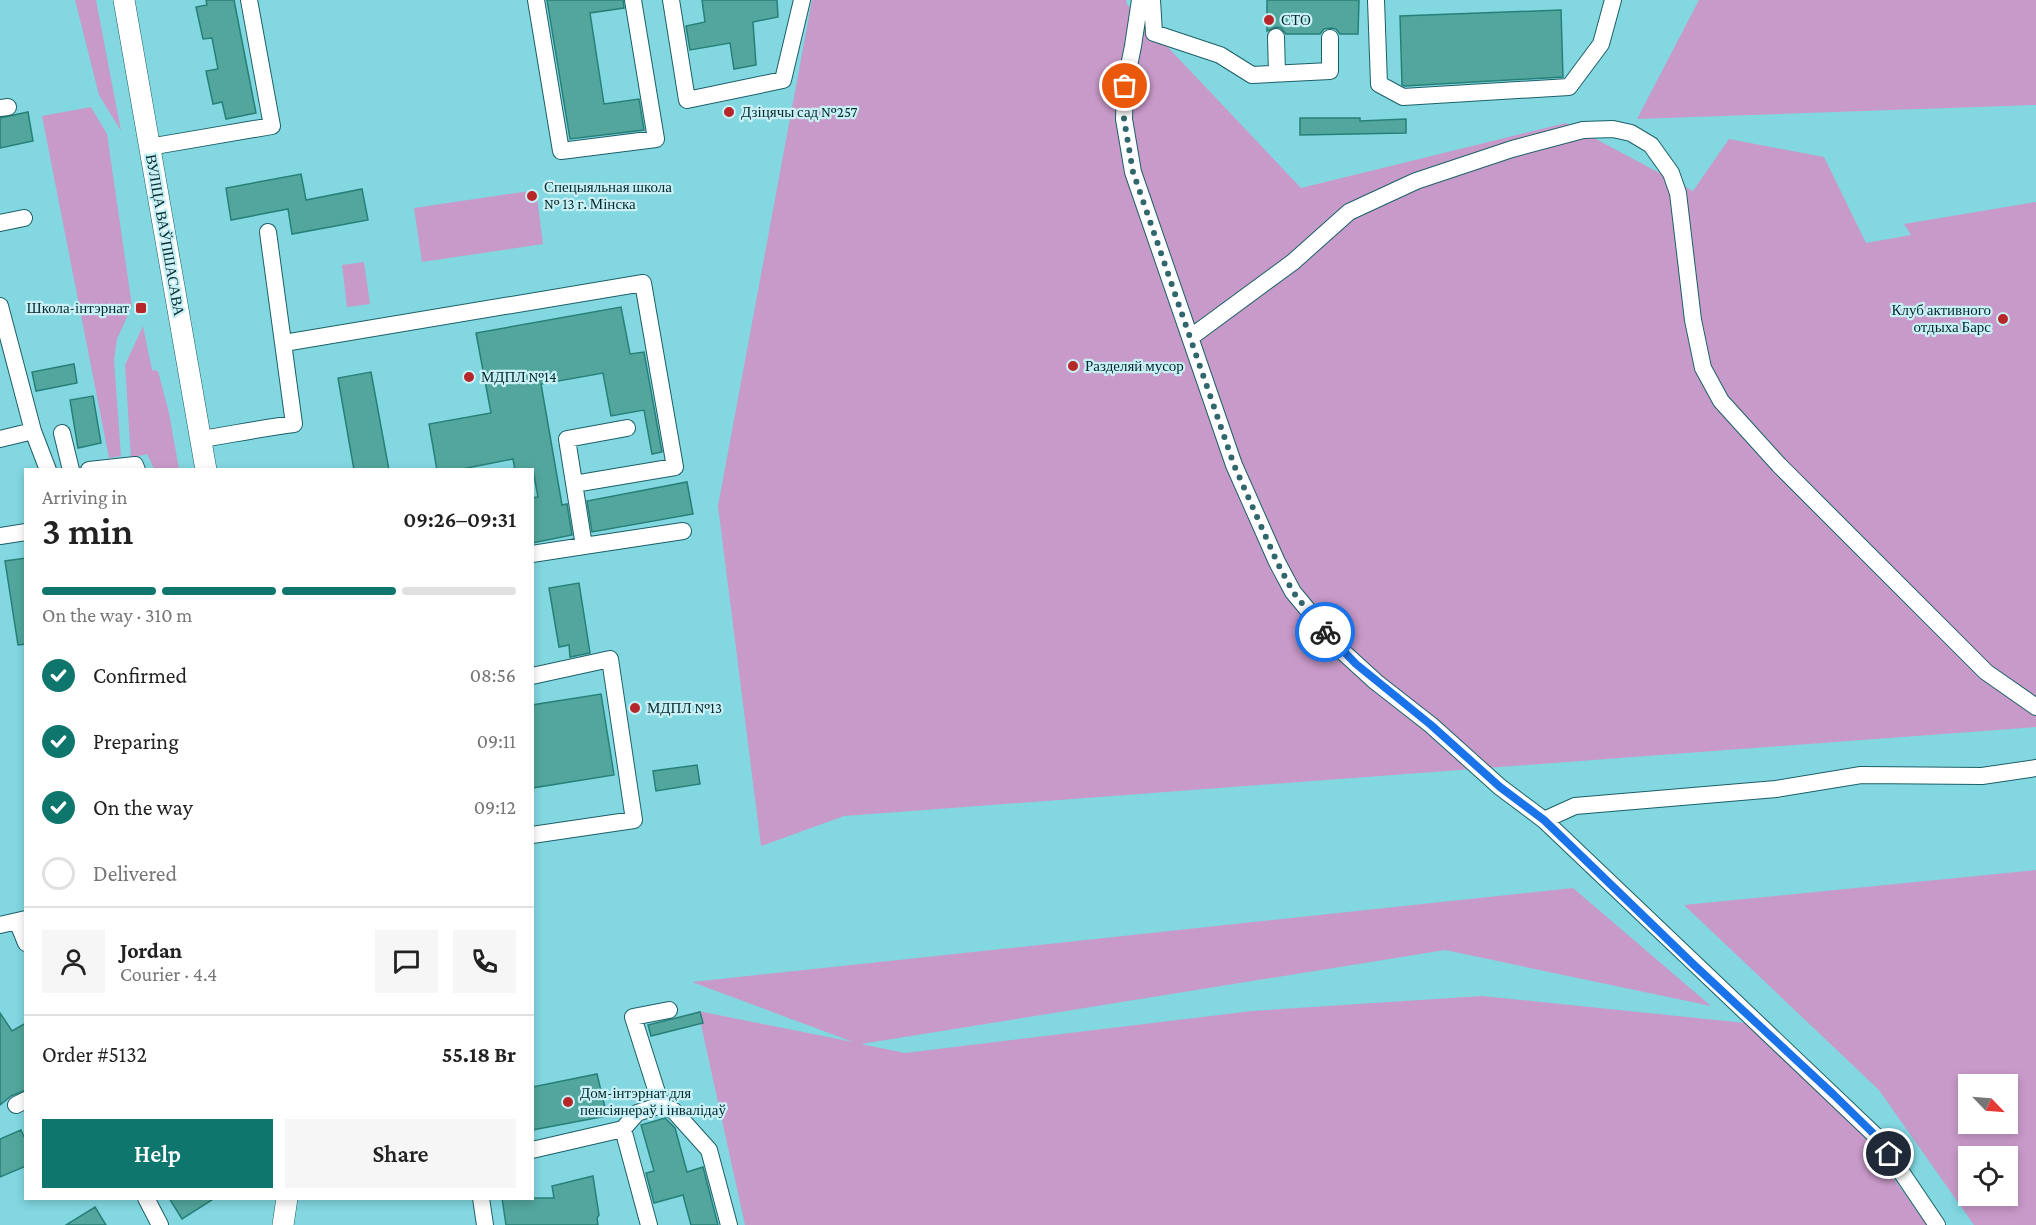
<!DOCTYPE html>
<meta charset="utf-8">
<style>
:root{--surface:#fff;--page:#f6f6f6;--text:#222;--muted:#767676;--line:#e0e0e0;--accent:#0f766e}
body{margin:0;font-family:"Crimson Pro",serif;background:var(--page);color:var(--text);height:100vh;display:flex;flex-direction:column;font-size:22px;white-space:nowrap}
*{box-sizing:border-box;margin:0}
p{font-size:20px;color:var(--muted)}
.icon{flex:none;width:33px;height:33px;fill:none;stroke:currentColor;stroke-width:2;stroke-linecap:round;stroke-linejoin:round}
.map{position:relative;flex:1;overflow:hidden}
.side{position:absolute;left:24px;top:468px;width:510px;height:732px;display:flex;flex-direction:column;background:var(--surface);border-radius:0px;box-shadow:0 3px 9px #0003}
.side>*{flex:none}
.needle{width:39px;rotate:115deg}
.controls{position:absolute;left:1958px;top:1074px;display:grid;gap:12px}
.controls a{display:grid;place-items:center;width:60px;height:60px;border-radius:0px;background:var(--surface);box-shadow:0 3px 9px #0003;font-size:30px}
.pin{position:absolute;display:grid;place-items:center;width:51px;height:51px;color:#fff;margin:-26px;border:3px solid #fff;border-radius:50%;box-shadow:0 2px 6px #0007}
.courier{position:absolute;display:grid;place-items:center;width:60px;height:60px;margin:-30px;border:4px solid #1a73e8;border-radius:50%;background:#fff;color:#222;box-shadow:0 2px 8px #0007}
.headline em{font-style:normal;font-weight:600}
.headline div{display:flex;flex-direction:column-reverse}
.headline{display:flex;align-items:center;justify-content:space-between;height:102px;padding:0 18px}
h1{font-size:39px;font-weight:600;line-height:45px}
.bar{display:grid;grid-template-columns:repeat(4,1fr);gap:9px 6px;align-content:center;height:72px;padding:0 18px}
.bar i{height:8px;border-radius:4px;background:var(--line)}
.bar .active{background:var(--accent)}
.bar p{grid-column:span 4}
.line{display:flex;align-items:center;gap:15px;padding:0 18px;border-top:2px solid var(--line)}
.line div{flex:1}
.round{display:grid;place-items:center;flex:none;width:63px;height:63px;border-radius:0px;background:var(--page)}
ol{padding:0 18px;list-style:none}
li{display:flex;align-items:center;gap:18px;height:66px}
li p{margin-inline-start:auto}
li .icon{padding:6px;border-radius:50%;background:var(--accent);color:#fff;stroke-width:4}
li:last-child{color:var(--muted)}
li i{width:33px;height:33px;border:3px solid var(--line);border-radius:50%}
.action{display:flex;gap:12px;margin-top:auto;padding:12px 18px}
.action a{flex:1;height:69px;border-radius:0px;background:var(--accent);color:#fff;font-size:24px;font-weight:600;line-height:69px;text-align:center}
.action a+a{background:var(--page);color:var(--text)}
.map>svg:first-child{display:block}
</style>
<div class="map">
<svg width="2036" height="1225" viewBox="0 0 2036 1225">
<rect width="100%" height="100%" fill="#82d7e1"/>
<path fill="#c89ac9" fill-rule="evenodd" d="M 75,0 L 96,0 L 121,131 L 99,95 Z
M 812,0 L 1126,0 L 1127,4 L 1301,188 L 1566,123 L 1693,191 L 1729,139 L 1824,157 L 1866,243 L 1911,235 L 1904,224 L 2036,202 L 2036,727 L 844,816 L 761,846 L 718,506 Z
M 1699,0 L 2036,0 L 2036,105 L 1637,119 Z
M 91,107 L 107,134 L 132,306 L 117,339 L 114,360 L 121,456 L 109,458 L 42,116 Z
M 536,190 L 543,244 L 422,262 L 414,208 Z
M 364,262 L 370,304 L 347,307 L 342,265 Z
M 143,326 L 152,370 L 158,371 L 169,413 L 179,469 L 154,469 L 147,454 L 131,458 L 125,365 Z
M 2036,870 L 2036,1225 L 1974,1225 L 1879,1090 L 1684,905 ZM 1968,1084 L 2007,1084 L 2007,1124 L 1968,1124 ZM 1968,1156 L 2007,1156 L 2007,1196 L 1968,1196 Z
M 1573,888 L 1711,1006 L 1445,950 L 861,1044 L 905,1053 L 1252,1011 L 1482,996 L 1765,1025 L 1847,1113 L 1927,1225 L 745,1225 L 698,1011 L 853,1042 L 692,982 Z"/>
<path fill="#52a69d" stroke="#278077" stroke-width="1.5" d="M 206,0 L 234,0 L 256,113 L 226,119 L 222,102 L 213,104 L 206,71 L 218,69 L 212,38 L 203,39 L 196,7 L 207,5 Z
M 547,0 L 623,0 L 624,8 L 590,13 L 604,104 L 639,99 L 644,130 L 570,139 Z
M 702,0 L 777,0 L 778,17 L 753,22 L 756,65 L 734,69 L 730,43 L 690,50 L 686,26 L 705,22 Z
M 1267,0 L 1359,0 L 1358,34 L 1340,34 L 1336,29 L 1331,28 L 1324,29 L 1320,34 L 1286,34 L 1281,28 L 1276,27 L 1267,31 Z
M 1561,10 L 1563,77 L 1405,86 L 1402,85 L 1400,16 Z
M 28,112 L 33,141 L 0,148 L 0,118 Z
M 1300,118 L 1360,118 L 1360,121 L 1406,119 L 1406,133 L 1300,135 Z
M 301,174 L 306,200 L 362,189 L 368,220 L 292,234 L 288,209 L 231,220 L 226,188 Z
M 621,307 L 630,354 L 644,352 L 662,452 L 652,454 L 644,410 L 611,416 L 603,373 L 541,384 L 562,505 L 567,504 L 572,535 L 532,543 L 532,498 L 538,497 L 533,470 L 515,470 L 513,459 L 457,470 L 437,470 L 429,424 L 491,413 L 476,333 Z
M 74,364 L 77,383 L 36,391 L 32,372 Z
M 371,372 L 389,470 L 354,470 L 338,378 Z
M 93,396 L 101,443 L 78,448 L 70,400 Z
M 687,482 L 693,514 L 592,532 L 587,501 Z
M 26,558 L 26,644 L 18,645 L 5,561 Z
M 579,583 L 590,653 L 570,657 L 569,645 L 559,647 L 549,588 Z
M 601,694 L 614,775 L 532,788 L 532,705 Z
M 697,765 L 700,784 L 656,791 L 653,771 Z
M 700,1012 L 703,1023 L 651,1036 L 648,1025 Z
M 0,1013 L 12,1031 L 26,1023 L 26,1090 L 11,1096 L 0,1105 Z
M 597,1074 L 607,1116 L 532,1130 L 532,1087 Z
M 665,1118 L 675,1128 L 687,1172 L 703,1167 L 718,1225 L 691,1225 L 683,1195 L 654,1203 L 646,1173 L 654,1171 L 641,1125 Z
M 21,1130 L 26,1141 L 26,1166 L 0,1177 L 0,1139 Z
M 593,1176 L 599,1215 L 597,1218 L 598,1225 L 506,1225 L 502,1198 L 554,1198 L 552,1186 Z
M 169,1198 L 215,1198 L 182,1219 Z
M 95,1207 L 106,1225 L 66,1225 Z"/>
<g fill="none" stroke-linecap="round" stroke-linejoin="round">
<g stroke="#1c6067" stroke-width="18">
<path id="minor" d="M 536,0 L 561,151 L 656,139 L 633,0
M 671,0 L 687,100 L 783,80 L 802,0
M 1140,0 L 1133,46 L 1125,86 L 1124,119 L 1133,172 L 1234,465 L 1277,562 L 1293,592 L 1342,651 L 1376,682 L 1431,725 L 1500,787 L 1544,820 L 1879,1139 L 1937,1225
M 1152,0 L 1154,33 L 1220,55 L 1252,75 L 1330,71 L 1330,38
M 1376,0 L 1379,84 L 1403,97 L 1569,87 L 1601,44 L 1613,0
M 1276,37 L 1277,74
M 0,108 L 8,107
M 149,147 L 272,126 L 249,0
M 0,223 L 24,218
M 0,306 L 33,431 L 48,470
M 1191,337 L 1293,262 L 1349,212 L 1416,181 L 1512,149 L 1583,130 L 1613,129 L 1631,133 L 1651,145 L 1671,173 L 1678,193 L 1693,320 L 1703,368 L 1721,401 L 1779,465 L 1986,672 L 2036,707
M 284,343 L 643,283 L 675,467 L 574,484
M 62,433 L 71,470
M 0,439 L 33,431
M 202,439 C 233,434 263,428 294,424 L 268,232
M 89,470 L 135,465 L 137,470
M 0,536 L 26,532
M 584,546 L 683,531
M 532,554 L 584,546 L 567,439 L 627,428
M 532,676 L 610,659 L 634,820 L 532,835
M 1544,820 L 1575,806 L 1776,789 L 1861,775 L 1982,776 L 2036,768
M 17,921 L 26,943
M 0,925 L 26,919
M 16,1105 L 26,1100
M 661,1105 L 674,1111 L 709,1150 L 729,1225
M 623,1129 L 649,1225
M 532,1150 L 623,1129 L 637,1113 L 661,1105 L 633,1017 L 669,1010
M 146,1198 L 160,1225
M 481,1198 L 485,1225"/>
</g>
<g stroke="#1c6067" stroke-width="22">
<path id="major" d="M 124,0 L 206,470
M 283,1225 L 287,1198"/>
</g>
<use href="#minor" stroke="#fff" stroke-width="16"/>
<use href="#major" stroke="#fff" stroke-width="21"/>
</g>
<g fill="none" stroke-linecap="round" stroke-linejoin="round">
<path stroke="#30676d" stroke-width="6" stroke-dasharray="0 10.8" d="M 1125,86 L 1124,119 L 1133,172 L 1234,465 L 1277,562 L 1293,592 L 1325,632"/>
<path stroke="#1a73e8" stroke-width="8" d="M 1325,632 L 1356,664 L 1431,725 L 1500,787 L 1544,820 L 1693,964 L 1834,1095 L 1879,1139 L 1889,1154"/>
</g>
<g fill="#b72729" stroke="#c8f0f5" stroke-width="2">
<circle cx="1269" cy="20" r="6"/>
<circle cx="729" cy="112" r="6"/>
<circle cx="532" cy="196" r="6"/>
<rect x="135" y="302" width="12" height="12" rx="3"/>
<circle cx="2003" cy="319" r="6"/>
<circle cx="1073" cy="366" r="6"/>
<circle cx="469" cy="377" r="6"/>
<circle cx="635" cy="708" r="6"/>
<circle cx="568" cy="1102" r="6"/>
</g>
<g text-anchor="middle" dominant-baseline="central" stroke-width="4.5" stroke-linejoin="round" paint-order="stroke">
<g font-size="15" fill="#042a2f" stroke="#c8f0f5" text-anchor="start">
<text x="1281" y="20">СТО</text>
<text x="741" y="112">Дзіцячы сад №257</text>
<text x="544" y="187">Спецыяльная школа<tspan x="544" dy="17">№ 13 г. Мінска</tspan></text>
<text x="129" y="308" text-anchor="end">Школа-інтэрнат</text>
<text x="1991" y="310" text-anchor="end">Клуб активного<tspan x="1991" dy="17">отдыха Барс</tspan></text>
<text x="1085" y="366">Разделяй мусор</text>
<text x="481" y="377">МДПЛ №14</text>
<text x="647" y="708">МДПЛ №13</text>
<text x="580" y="1093">Дом-інтэрнат для<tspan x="580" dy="17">пенсіянераў і інвалідаў</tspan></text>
</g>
<g font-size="15" fill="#042a2f" stroke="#c8f0f5">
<text transform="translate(165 235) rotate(80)">ВУЛІЦА ВАЎПШАСАВА</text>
</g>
</g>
</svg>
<div class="controls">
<a><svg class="needle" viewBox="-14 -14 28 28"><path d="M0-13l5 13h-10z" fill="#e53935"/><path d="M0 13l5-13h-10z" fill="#767676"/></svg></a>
<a><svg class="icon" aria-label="locate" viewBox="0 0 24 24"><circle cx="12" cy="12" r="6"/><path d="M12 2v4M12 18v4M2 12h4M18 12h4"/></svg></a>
</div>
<div class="pin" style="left:1125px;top:86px;background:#ea580c"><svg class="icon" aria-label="bag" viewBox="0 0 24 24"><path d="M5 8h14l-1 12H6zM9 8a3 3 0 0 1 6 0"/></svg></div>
<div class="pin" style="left:1889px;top:1154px;background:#1f2937"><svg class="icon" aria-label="home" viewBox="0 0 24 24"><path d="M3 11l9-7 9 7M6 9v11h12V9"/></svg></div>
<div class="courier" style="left:1325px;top:632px"><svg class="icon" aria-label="bike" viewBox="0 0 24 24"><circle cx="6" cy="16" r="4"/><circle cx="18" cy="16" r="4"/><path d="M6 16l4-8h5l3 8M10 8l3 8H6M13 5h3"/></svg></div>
<section class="side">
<div class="headline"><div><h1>3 min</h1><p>Arriving in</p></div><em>09:26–09:31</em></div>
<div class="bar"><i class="active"></i><i class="active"></i><i class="active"></i><i></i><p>On the way · 310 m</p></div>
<ol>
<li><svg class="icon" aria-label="check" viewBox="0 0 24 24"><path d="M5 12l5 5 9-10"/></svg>Confirmed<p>08:56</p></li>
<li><svg class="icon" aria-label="check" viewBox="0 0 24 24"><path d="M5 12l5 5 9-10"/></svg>Preparing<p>09:11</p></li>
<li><svg class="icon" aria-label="check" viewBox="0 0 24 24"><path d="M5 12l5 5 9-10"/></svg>On the way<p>09:12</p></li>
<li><i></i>Delivered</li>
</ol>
<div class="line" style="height:108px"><a class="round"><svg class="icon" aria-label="person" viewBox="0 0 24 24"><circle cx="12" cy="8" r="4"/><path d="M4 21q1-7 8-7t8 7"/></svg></a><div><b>Jordan</b><p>Courier · 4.4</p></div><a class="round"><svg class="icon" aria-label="chat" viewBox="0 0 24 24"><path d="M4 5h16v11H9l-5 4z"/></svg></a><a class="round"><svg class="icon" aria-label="phone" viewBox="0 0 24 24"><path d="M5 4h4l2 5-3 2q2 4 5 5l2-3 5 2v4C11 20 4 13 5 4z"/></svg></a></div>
<div class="line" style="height:78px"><div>Order #5132</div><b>55.18 Br</b></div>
<div class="action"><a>Help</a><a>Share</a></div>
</section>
</div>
